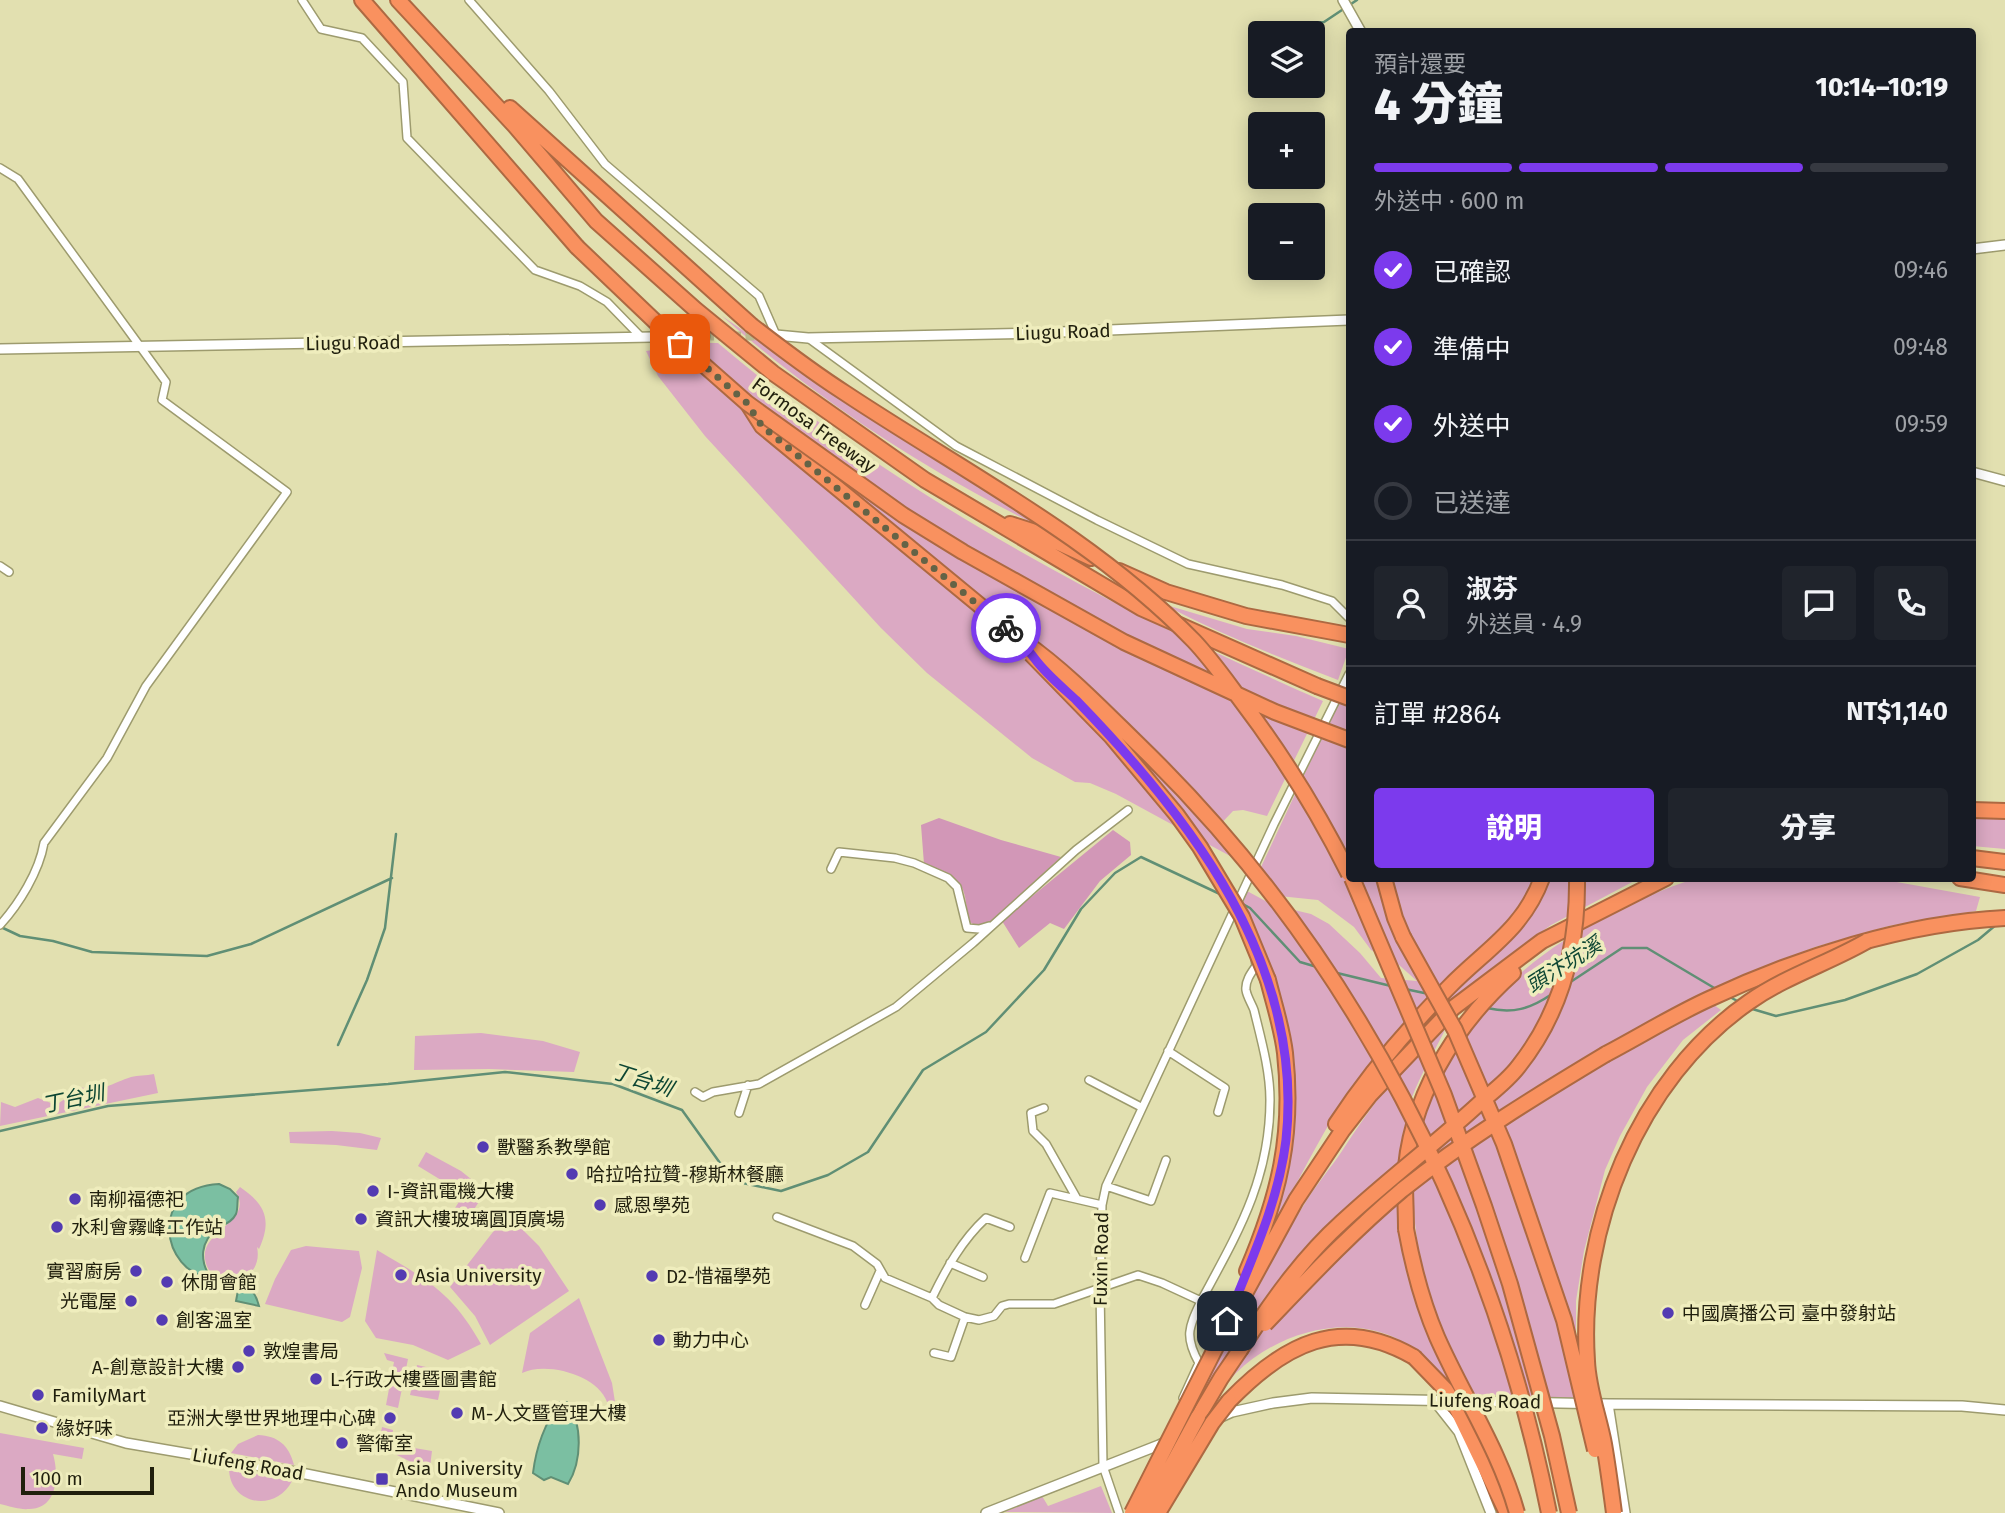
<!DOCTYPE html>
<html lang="zh-TW">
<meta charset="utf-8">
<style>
:root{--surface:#171b24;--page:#20242c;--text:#f1f3f6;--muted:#9ea1a6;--line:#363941;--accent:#7c3aed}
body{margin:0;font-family:"Fira Sans","Noto Sans TC",sans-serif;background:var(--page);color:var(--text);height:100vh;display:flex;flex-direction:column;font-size:26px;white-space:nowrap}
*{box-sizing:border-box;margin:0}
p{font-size:23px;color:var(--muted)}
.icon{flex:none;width:38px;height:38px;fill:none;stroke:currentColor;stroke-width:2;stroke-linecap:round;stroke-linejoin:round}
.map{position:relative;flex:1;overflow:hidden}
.panel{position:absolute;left:1346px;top:28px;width:630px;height:854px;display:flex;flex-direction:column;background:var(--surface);border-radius:7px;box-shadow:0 4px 18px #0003}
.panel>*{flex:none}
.tools{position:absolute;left:1248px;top:21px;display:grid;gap:14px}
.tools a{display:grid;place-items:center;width:77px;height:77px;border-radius:7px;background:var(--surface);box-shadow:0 4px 18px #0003;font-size:35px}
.scale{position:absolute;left:21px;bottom:18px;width:133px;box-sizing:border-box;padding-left:7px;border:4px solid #201f0d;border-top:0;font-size:19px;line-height:24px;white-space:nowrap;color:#201f0d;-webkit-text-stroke:5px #efedbd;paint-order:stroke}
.pin{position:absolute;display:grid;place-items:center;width:60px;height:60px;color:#fff;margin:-30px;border-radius:14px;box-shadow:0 4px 10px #0006}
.courier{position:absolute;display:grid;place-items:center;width:70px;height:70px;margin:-35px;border:5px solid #7c3aed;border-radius:50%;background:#fff;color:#222;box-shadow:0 2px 9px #0007}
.headline em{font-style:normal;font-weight:800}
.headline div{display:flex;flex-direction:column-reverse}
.headline{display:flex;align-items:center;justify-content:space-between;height:119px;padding:0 28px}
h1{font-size:46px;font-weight:800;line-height:52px}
.bar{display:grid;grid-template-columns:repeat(4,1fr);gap:10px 7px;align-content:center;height:84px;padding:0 28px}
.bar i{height:9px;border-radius:5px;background:var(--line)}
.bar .current{background:var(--accent)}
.bar p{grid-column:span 4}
.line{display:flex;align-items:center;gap:18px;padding:0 28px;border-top:2px solid var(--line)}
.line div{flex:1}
.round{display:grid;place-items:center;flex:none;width:74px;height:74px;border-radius:7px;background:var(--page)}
ol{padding:0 28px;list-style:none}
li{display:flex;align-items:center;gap:21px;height:77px}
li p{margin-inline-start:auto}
li .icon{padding:7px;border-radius:50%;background:var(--accent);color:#fff;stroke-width:4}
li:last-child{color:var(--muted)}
li i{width:38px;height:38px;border:4px solid var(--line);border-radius:50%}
.action{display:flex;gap:14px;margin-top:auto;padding:14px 28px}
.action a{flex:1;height:80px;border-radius:7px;background:var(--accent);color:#fff;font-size:28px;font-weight:800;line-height:80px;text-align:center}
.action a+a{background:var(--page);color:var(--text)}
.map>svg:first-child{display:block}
</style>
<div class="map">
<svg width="2005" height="1513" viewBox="0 0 2005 1513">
<rect width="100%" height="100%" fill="#e2e0b0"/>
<path fill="#dba9c3" d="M 722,316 L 859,410 L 1060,536 C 939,480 822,404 722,316 Z
M 700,343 L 718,343 C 897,495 1108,607 1323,701 L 1267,816 L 1243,810 L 1233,811 L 1213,832 L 1241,862 L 1116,794 L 1090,783 L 1075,782 L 1032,758 L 927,673 L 881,628 L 705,436 L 658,376 L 646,351 Z
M 1163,604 L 1247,629 L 1296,636 L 1349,649 L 1338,680 C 1278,657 1220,634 1163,604 Z
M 1349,685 L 1349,878 L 1638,879 L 1551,925 L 1488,971 L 1429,1023 L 1380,1075 L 1416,1014 C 1349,1071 1311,1159 1269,1235 L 1281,1193 L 1291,1072 L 1241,909 L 1247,891 L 1273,905 L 1311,914 L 1329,924 L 1360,953 L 1381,978 L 1417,981 L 1399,965 L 1371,950 L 1354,927 L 1318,900 L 1279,896 L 1253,884 L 1334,711 Z
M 2005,816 L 2005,849 L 1972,846 L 1972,817 Z
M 1694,879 L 1880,879 L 1980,897 L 1976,911 L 1889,926 L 1815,947 L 1699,994 L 1721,1010 L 1683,1040 L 1647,1087 L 1620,1136 L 1605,1170 L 1584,1251 L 1576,1301 L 1576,1334 L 1590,1399 L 1472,1394 L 1455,1396 C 1442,1380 1429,1360 1413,1348 C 1358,1309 1281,1329 1236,1373 C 1224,1386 1216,1404 1207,1419 L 1171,1429 L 1203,1363 L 1215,1367 C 1243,1311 1272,1256 1305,1203 C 1316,1185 1330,1169 1342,1151 C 1371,1107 1402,1062 1445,1030 C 1434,1052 1421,1074 1412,1097 C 1395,1144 1404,1209 1405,1258 L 1419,1254 C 1414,1220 1410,1182 1416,1148 C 1418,1134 1424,1120 1429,1107 C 1439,1078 1454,1046 1473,1022 C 1528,953 1611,906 1694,879 Z
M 481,1033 L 543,1041 L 580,1052 L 574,1072 L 489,1069 L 414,1070 L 415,1036 Z
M 154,1074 L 158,1093 L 0,1126 L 1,1102 L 15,1107 L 38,1098 L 56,1105 L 69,1096 L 75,1086 C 103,1093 105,1086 131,1077 C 138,1075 146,1076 154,1074 Z
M 332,1131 L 360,1133 L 381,1138 L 377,1150 L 336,1145 L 290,1143 L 289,1132 Z
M 426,1152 L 461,1171 L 486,1191 L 469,1217 L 455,1208 L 464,1194 L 418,1166 Z
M 240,1187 C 266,1205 272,1220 259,1249 L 257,1247 C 265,1285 210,1294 205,1259 C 201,1230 254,1222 236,1192 Z
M 507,1214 L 539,1246 L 569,1291 L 490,1345 L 475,1316 L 450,1287 Z
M 306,1246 L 359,1251 L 362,1268 L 350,1317 L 342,1322 L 265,1304 L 275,1279 L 291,1250 Z
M 377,1250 C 426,1279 452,1292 481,1344 L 448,1360 L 413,1345 L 376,1338 L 365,1321 Z
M 579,1298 L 612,1383 L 615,1402 L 607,1402 C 598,1375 546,1361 522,1373 L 530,1333 Z
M 384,1353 L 408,1359 L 398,1408 L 386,1405 L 394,1362 L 387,1360 Z
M 417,1365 L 444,1371 L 438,1400 L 410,1395 Z
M 382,1427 L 393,1430 L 391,1444 L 432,1451 L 430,1467 L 413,1463 L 383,1448 L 379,1444 Z
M 0,1433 L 84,1448 L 82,1459 L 53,1454 C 59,1474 58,1509 29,1509 C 20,1510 9,1506 0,1504 Z
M 258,1435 C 278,1436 289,1445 294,1465 L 231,1453 L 238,1444 Z
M 229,1468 L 292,1481 C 276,1513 229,1505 229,1468 Z
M 1101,1486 L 1112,1513 L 1005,1512 L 1042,1496 L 1048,1506 Z"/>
<path fill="#d297b7" d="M 939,818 L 1001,840 L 1061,857 L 991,922 L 978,927 L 968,921 C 965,878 961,881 924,864 L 921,825 Z
M 1113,830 L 1130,842 L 1131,855 L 1100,881 L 1064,929 L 1050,923 L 1019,948 L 1002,921 Z"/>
<path fill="#7bbfa2" stroke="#608f75" stroke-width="2" d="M 219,1184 L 230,1189 L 238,1197 C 237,1203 238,1209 236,1214 C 232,1222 225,1224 218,1228 C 200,1241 199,1261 211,1278 C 162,1273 146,1188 219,1184 Z
M 240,1280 C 251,1288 256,1294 259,1306 L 236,1301 Z
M 560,1402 L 567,1402 C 583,1424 582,1461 568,1484 L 551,1477 L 544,1480 L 533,1473 C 536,1448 545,1423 560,1402 Z"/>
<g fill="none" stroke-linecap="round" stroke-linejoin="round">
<path stroke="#608f75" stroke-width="2.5" d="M 1251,27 L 1324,22 L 1357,0
M 1241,903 L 1250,908 L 1300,962 L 1317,967
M 3,928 L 20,936 L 53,941 L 92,952 L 207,956 L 251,944 L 392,878
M 1333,972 L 1391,986
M 1569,983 L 1622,948 L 1647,948 L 1716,989
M 1405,989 L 1429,994
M 1728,996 L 1741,1003
M 1487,1008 C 1513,1014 1530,1009 1552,994
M 1749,1008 L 1776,1016 L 1845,1000 L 1917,974 L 1978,940 L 1997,924
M 338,1045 L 367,980 L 385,928 L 396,834
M 0,1131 L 108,1106 L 388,1084 L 505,1072 L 613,1084 L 682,1110 L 720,1163 L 738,1182 L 781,1191 L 828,1175 L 868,1152 L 923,1070 L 986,1032 L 1044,970 L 1081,909 L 1115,873 L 1141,857 L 1222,895"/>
<path stroke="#bbb98f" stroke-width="9" stroke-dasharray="9 4.5" stroke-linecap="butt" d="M 705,336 L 763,336"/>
<g stroke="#9d9b6e" stroke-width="10">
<path id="minor" d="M 302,0 L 321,29 L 362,38 L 403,82 L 407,138 L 535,270 L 580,286 L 607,302 L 641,337
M 469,0 L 549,91 L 605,164 L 759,296 L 776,335
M 0,168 L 18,179 L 166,382 L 162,400 L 287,492 L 146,686 L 107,758 L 44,843 C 39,872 19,904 0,925
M 808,338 L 956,446 L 1097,520 L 1188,564 L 1282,585 L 1332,601 L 1349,618
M 0,566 L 9,572
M 831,869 L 839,852 L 895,858 L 914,863 L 948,878 L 957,887 L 967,928 L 979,929 L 989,926
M 1168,1051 L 1225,1088 L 1218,1112
M 1089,1080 L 1141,1107
M 695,1092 L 703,1097 L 713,1092 L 759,1084 L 896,1007 L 973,943 L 1076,850 L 1128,810
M 1044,1108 L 1031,1113 L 1033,1131 L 1046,1144 L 1076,1197
M 739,1113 L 748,1085
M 1106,1186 L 1151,1201 L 1166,1160
M 777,1217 L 853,1246 L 877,1264 L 885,1278 L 932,1298 L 939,1305 L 965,1317 L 979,1320 L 994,1316 L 1002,1306 L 1009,1304 L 1054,1304 L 1138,1275 L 1162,1283 L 1201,1301 C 1189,1327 1184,1336 1199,1363 L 1183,1398
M 1025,1258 L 1050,1193 L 1102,1205
M 950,1263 L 983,1277
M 932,1298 C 946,1269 962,1240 986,1218 L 1010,1227
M 1201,1301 C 1237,1234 1270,1180 1270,1100 C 1270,1070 1261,1039 1254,1010 C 1252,1004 1247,997 1246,990 C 1245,981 1251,973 1256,966 L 1255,958
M 865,1305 L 880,1271
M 934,1353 L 951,1357 L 965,1317
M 1119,1513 L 1103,1466 L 1100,1290 L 1102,1205 L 1106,1186 L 1274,824 L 1349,674"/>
</g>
<g stroke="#9d9b6e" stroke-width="12">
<path id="tertiary" d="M 1343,0 L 1361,32
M 1972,249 L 2005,245
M 776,335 L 808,338 L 1037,333 L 1349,320
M 0,349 L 705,336
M 1972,472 L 2005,481
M 1433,1399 L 1459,1432 L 1491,1513
M 1608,1404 L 1625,1513
M 0,1406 L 126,1443 L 301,1473 L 499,1513
M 986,1513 L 1159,1445 L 1232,1412 L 1273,1403 L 1312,1398 L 1608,1404 L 1962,1406 L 2005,1410"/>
</g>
<g stroke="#ad6942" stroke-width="18">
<path id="motorway" d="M 362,0 L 577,247
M 398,0 L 515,126 L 596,221 L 696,310 L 773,373 L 925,480 L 1141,608 L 1317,686
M 510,108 L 751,325
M 748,404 L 762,426 L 1023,641
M 1010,524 L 1035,532 L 1091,558
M 1119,571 L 1166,592 L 1246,616 L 1349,635
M 1972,810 L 2005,811
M 1972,858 L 2005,862
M 1384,878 L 1395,918 L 1403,937
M 1960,878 L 2005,885
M 1606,1054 C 1640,1036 1674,1015 1709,999 C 1799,957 1905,923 2005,918
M 1336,1124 C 1368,1075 1407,1029 1449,987 C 1485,950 1523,930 1542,878
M 1406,1229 C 1406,1213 1405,1197 1405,1181 C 1408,1100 1455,1025 1513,973
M 1247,1271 C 1279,1196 1294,1135 1285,1053 C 1282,1028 1274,1004 1268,980
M 1219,1341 L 1296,1200 L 1342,1131 L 1370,1095 L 1453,1008 L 1542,941 L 1666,878
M 1229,1401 C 1284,1344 1340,1314 1414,1357
M 1456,1407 L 1507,1513
M 1198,1417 L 1221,1378 L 1240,1350"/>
</g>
<use href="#minor" stroke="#fff" stroke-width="7"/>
<use href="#tertiary" stroke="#fff" stroke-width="9"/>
<use href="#motorway" stroke="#f9915f" stroke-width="14"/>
<g stroke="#ad6942" stroke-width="18" stroke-linecap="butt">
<path id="motorway-bridge" d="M 577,247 L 663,329 L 747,403 L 903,515 L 963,552 L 1124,642 L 1275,712 L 1349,740
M 751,325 C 782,349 812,372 845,393 C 964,472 1093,537 1194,641 C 1211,659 1225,679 1240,699 C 1282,754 1318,812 1349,874
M 1023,641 C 1067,672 1103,710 1141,747 C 1353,953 1491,1223 1549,1513
M 1031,654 L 1111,736 L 1177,815 L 1200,847 L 1242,917 L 1268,980
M 1317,686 L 1349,698
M 1352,878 L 1444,1095 L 1484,1206 L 1510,1284 L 1552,1436 L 1569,1513
M 1403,937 L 1455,1030 L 1504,1144 L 1564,1320 L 1595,1450
M 1406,1229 C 1413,1267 1422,1302 1437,1337 C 1463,1396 1500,1451 1517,1513
M 1265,1324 C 1309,1278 1353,1231 1402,1190 C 1466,1139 1536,1096 1606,1054
M 1240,1350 C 1270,1304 1301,1259 1342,1222 C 1388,1179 1438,1142 1483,1100 C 1495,1090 1508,1080 1518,1067 C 1562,1012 1578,948 1577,878
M 1414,1357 L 1445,1389 L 1456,1407
M 1132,1513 L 1219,1341
M 1146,1513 L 1198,1417
M 1158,1513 L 1212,1423 L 1229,1401
M 1614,1513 C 1611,1490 1608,1467 1604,1444 C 1599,1417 1588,1389 1587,1361 C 1578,1229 1638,1079 1749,1002 C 1786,976 1829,963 1867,941"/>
</g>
<use href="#motorway-bridge" stroke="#f9915f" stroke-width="14"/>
</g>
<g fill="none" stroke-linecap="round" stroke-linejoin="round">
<path stroke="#646346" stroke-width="7" stroke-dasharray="0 12.6" d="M 680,344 L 747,403 L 762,426 L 1006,628"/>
<path stroke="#7c3aed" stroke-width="9" d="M 1006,628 C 1020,639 1024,645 1035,659 C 1046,674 1062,687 1076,700 C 1191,818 1305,965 1286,1140 C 1278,1205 1250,1262 1227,1321"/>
</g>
<g fill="#533bb2" stroke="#efedbd" stroke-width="2.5">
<circle cx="483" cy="1147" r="7"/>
<circle cx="572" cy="1174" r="7"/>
<circle cx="373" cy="1191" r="7"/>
<circle cx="75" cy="1199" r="7"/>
<circle cx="600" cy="1205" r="7"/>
<circle cx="361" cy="1219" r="7"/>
<circle cx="57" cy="1227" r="7"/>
<circle cx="136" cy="1271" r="7"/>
<circle cx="401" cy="1275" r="7"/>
<circle cx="652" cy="1276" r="7"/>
<circle cx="167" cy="1282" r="7"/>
<circle cx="131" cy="1301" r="7"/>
<circle cx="1668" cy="1313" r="7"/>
<circle cx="162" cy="1320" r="7"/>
<circle cx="659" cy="1340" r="7"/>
<circle cx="249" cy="1351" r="7"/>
<circle cx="238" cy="1367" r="7"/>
<circle cx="316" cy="1379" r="7"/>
<circle cx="38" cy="1395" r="7"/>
<circle cx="457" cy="1413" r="7"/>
<circle cx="390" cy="1418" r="7"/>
<circle cx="42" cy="1428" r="7"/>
<circle cx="342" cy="1443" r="7"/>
<rect x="375" y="1472" width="14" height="14" rx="3.5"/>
</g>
<g text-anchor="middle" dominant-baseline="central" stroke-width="7" stroke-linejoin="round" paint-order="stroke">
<g font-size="19" fill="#201f0d" stroke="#efedbd">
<text transform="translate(1063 332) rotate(-2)">Liugu Road</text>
<text transform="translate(353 343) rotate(-1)">Liugu Road</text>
<text transform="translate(814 425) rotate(36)">Formosa Freeway</text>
<text transform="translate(1101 1259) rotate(-89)">Fuxin Road</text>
<text transform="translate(1485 1401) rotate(1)">Liufeng Road</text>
<text transform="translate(248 1464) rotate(10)">Liufeng Road</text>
</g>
<g font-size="19" fill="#201f0d" stroke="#efedbd" text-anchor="start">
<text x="497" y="1147">獸醫系教學館</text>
<text x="586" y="1174">哈拉哈拉贊-穆斯林餐廳</text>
<text x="387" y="1191">I-資訊電機大樓</text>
<text x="89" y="1199">南柳福德祀</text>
<text x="614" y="1205">感恩學苑</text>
<text x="375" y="1219">資訊大樓玻璃圓頂廣場</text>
<text x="71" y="1227">水利會霧峰工作站</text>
<text x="122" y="1271" text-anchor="end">實習廚房</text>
<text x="415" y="1275">Asia University</text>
<text x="666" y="1276">D2-惜福學苑</text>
<text x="181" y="1282">休閒會館</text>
<text x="117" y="1301" text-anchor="end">光電屋</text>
<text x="1682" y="1313">中國廣播公司 臺中發射站</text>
<text x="176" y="1320">創客溫室</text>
<text x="673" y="1340">動力中心</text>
<text x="263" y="1351">敦煌書局</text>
<text x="224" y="1367" text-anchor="end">A-創意設計大樓</text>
<text x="330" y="1379">L-行政大樓暨圖書館</text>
<text x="52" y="1395">FamilyMart</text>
<text x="471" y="1413">M-人文暨管理大樓</text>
<text x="376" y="1418" text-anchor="end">亞洲大學世界地理中心碑</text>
<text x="56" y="1428">緣好味</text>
<text x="356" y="1443">警衛室</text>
<text x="396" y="1468">Asia University<tspan x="396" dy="22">Ando Museum</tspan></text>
</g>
<g font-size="21" font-style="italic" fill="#0d4633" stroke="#efedbd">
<text transform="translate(1564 965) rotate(-32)">頭汴坑溪</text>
<text transform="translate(642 1080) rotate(18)">丁台圳</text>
<text transform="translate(73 1099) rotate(-12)">丁台圳</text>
</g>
</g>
</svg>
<div class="tools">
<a><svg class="icon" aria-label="layers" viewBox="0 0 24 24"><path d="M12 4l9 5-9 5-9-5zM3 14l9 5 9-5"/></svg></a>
<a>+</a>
<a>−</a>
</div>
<div class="scale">100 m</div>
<div class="pin" style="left:680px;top:344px;background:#ea580c"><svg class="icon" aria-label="bag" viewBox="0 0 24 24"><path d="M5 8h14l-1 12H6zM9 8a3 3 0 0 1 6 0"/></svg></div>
<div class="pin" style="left:1227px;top:1321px;background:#1f2937"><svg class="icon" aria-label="home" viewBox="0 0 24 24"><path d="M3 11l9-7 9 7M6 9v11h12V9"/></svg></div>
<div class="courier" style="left:1006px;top:628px"><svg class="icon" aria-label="bike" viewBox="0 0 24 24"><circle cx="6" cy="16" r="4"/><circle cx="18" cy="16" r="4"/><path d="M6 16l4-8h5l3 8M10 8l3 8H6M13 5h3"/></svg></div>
<section class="panel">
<div class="headline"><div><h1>4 分鐘</h1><p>預計還要</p></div><em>10:14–10:19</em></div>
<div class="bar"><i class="current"></i><i class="current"></i><i class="current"></i><i></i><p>外送中 · 600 m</p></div>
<ol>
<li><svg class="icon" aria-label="check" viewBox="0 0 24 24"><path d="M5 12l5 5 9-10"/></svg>已確認<p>09:46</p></li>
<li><svg class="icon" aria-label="check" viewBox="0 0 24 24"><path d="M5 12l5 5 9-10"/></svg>準備中<p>09:48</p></li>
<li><svg class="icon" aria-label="check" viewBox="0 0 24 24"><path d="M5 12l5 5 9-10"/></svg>外送中<p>09:59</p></li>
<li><i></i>已送達</li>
</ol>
<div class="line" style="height:126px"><a class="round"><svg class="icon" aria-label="person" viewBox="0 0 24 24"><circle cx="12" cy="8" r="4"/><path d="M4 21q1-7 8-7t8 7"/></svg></a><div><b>淑芬</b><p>外送員 · 4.9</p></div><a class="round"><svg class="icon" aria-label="chat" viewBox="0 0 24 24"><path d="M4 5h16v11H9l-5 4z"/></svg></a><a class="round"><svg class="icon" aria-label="phone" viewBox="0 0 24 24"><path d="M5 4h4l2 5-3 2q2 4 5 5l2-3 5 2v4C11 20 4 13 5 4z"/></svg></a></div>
<div class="line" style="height:91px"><div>訂單 #2864</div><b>NT$1,140</b></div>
<div class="action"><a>說明</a><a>分享</a></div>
</section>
</div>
